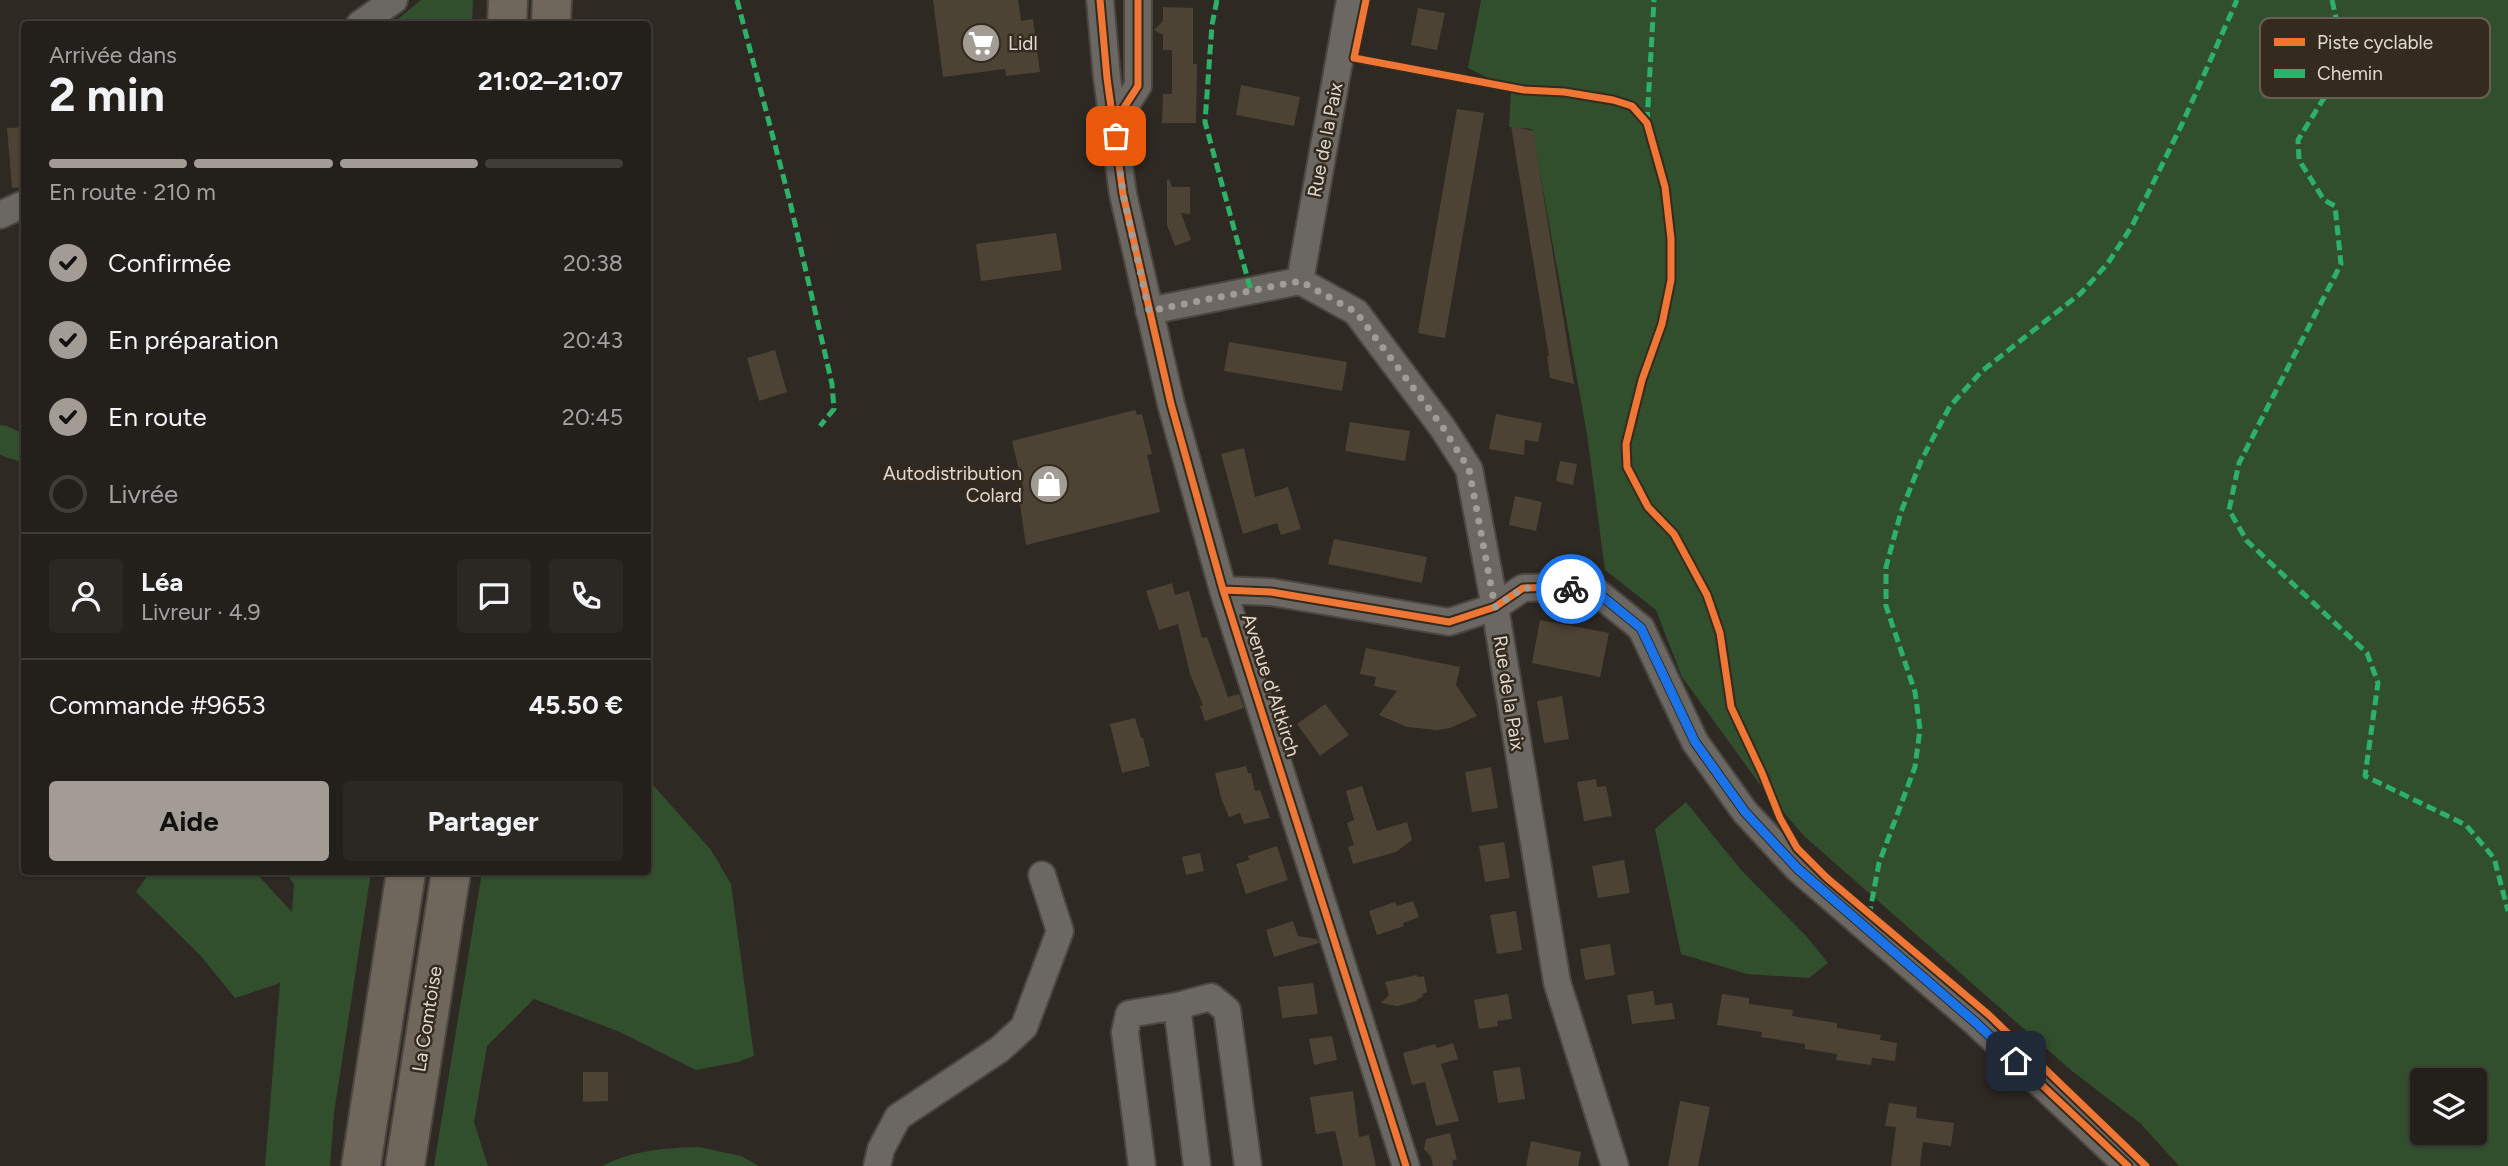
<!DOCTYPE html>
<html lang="fr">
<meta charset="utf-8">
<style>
:root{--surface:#231f1a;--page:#2b2723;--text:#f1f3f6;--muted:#a3a2a2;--line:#403d39;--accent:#a29c95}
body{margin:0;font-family:Figtree,sans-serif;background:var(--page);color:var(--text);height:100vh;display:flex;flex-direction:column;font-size:26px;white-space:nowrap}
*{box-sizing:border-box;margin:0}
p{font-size:23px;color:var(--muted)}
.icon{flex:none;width:38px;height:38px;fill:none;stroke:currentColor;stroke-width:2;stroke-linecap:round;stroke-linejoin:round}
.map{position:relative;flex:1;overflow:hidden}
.sheet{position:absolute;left:21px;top:21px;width:630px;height:854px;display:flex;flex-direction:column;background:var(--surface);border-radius:7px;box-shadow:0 2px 5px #0004,0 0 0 2px var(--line)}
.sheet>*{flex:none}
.buttons{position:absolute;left:2410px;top:1068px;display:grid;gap:14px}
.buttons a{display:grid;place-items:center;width:77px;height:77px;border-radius:7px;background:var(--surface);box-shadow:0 2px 5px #0004,0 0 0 2px var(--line);font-size:35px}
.pin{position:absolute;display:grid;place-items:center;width:60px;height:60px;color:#fff;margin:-30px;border-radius:14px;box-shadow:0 4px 10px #0006}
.courier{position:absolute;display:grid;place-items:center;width:70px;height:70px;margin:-35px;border:5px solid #1a73e8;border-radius:50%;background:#fff;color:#222;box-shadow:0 2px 9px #0007}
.head em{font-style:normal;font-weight:700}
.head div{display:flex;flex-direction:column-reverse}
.head{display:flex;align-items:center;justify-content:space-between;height:119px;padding:0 28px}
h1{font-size:46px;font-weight:700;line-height:52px}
.bar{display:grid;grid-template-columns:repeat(4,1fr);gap:10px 7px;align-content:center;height:84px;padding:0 28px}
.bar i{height:9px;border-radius:5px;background:var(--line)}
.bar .active{background:var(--accent)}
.bar p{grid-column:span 4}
.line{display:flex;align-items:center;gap:18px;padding:0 28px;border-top:2px solid var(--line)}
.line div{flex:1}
.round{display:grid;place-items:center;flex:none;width:74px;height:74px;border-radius:7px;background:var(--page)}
ol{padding:0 28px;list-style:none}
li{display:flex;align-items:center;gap:21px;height:77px}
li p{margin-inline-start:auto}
li .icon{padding:7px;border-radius:50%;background:var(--accent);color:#111;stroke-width:4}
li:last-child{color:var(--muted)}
li i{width:38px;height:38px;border:4px solid var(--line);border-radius:50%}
.cta{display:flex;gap:14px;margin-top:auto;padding:14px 28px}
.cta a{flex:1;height:80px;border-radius:7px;background:var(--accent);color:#111;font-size:28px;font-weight:700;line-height:80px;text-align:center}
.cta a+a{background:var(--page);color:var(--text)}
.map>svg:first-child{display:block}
</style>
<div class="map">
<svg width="2508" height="1166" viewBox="0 0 2508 1166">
<rect width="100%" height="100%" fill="#2f2923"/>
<path fill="#324f2d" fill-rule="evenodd" d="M 421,0 L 473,0 L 472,24 L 392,24 Z
M 1481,0 L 2508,0 L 2508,1166 L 2179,1166 L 2140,1123 L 2072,1071 L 1804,836 L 1761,786 L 1682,677 L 1656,610 L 1605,570 L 1587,434 L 1532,129 L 1509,127 L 1511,89 L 1468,68 ZM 2422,1080 L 2474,1080 L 2474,1132 L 2422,1132 Z
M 0,425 L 7,426 L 24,434 L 24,463 L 0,455 Z
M 648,776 L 652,784 L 711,850 L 731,884 L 754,1056 L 738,1062 L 696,1070 L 620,1032 L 534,999 L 487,1046 L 474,1122 L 488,1166 L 434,1166 L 482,872 L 648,872 Z
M 1686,802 L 1741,870 L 1807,937 L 1828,963 L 1809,978 L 1747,974 L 1681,954 L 1655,829 Z
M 150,872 L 255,872 L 292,912 L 294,884 L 285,872 L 371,872 L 334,1113 L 330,1166 L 265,1166 L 280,983 L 235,998 L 200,955 L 136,892 Z
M 699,1147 L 741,1156 L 759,1166 L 602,1166 C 633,1150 665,1148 699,1147 Z"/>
<path fill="#4c4334" d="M 933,0 L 1018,0 L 1021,21 L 1033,19 L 1040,72 L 1006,76 L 1005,69 L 943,77 Z
M 1163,7 L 1193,8 L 1193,64 L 1197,64 L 1196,123 L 1162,123 L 1163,94 L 1172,94 L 1172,50 L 1163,50 L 1163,35 L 1154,30 L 1163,21 Z
M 1418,8 L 1445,13 L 1437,50 L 1411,45 Z
M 1241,85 L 1300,97 L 1294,126 L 1236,115 Z
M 1457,109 L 1484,113 L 1445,338 L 1418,333 Z
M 1511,126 L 1533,131 L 1574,384 L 1550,378 L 1547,355 L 1549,356 Z
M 24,127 L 24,187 L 12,188 L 7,128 Z
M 1169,179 L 1172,187 L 1190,187 L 1190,214 L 1181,213 L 1191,240 L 1175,246 L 1167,225 L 1167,180 Z
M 1056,233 L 1062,270 L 981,281 L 976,244 Z
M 1229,342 L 1347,362 L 1342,391 L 1224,371 Z
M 775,350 L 787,392 L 759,401 L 747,358 Z
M 1135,410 L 1137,415 L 1142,414 L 1152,454 L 1147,455 L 1160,512 L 1026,545 L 1018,492 L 1024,491 L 1012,441 Z
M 1496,414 L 1542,423 L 1538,442 L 1525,440 L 1524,455 L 1489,449 Z
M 1350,422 L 1410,431 L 1405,461 L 1345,451 Z
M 1244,448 L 1255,497 L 1288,487 L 1301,529 L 1281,535 L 1277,523 L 1243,534 L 1221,454 Z
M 1560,461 L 1577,464 L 1573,485 L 1556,481 Z
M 1515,496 L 1542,502 L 1536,531 L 1509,525 Z
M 1334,539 L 1427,557 L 1422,583 L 1328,564 Z
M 1172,583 L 1175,595 L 1189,591 L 1202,638 L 1207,637 L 1228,697 L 1239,694 L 1244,708 L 1205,721 L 1200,706 L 1203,705 L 1190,674 L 1178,624 L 1159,630 L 1146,591 Z
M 1540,620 L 1609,633 L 1600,677 L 1532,663 Z
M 1366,648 L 1460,667 L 1456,685 L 1477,716 L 1450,728 L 1437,730 L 1407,727 L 1379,715 L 1397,691 L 1374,686 L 1376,677 L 1360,674 Z
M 1562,696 L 1569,739 L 1544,743 L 1537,701 Z
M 1325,704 L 1349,735 L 1320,756 L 1297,724 Z
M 1135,718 L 1141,738 L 1143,738 L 1150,766 L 1122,773 L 1110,724 Z
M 1246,766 L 1248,773 L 1251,773 L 1255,791 L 1260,790 L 1270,818 L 1244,824 L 1240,813 L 1229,817 L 1221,798 L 1215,773 Z
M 1491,767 L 1498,808 L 1472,812 L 1465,772 Z
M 1596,779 L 1597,787 L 1606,786 L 1612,816 L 1584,821 L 1577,782 Z
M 1362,786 L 1377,831 L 1407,822 L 1412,840 L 1396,852 L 1353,864 L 1348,847 L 1354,845 L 1347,823 L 1354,820 L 1346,791 Z
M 1504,842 L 1510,878 L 1485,882 L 1479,846 Z
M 1277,846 L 1288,880 L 1246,894 L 1236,864 L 1249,860 L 1248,856 Z
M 1200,853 L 1204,871 L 1186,875 L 1182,857 Z
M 1624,860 L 1630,893 L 1598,898 L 1592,866 Z
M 1413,901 L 1419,917 L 1403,923 L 1404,926 L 1377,935 L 1369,911 L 1395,902 L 1397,906 Z
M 1516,911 L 1522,950 L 1497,954 L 1490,915 Z
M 1293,921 L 1298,936 L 1317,939 L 1319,943 L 1274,957 L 1266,930 Z
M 1610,944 L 1615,975 L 1585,980 L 1580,949 Z
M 1417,975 L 1417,977 L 1424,976 L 1427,992 L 1422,994 L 1423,997 L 1417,999 L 1417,1001 L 1397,1006 L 1381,1003 L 1389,995 L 1385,982 Z
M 1313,983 L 1318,1014 L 1282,1018 L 1278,987 Z
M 1653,991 L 1655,1005 L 1672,1003 L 1675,1019 L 1632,1024 L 1627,995 Z
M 1508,994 L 1512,1019 L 1497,1021 L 1498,1026 L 1479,1029 L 1474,1000 Z
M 1722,994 L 1749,998 L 1749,1004 L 1793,1010 L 1792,1016 L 1837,1023 L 1837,1028 L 1881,1035 L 1880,1040 L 1897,1043 L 1895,1061 L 1872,1058 L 1871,1065 L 1836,1060 L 1837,1054 L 1805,1049 L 1805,1044 L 1761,1037 L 1762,1032 L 1717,1025 Z
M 1332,1036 L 1337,1060 L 1314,1065 L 1309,1039 Z
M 1453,1043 L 1458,1059 L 1441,1064 L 1459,1121 L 1436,1126 L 1425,1082 L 1412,1085 L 1403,1053 L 1435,1044 L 1437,1048 Z
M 1520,1067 L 1525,1099 L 1498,1103 L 1493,1071 Z
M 583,1072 L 608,1072 L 608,1101 L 583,1102 Z
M 1353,1091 L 1359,1137 L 1369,1135 L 1376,1166 L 1343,1166 L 1335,1131 L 1316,1134 L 1310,1097 Z
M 1680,1101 L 1710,1107 L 1698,1166 L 1668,1166 Z
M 1889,1103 L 1917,1107 L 1916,1118 L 1954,1123 L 1951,1146 L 1923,1142 L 1920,1166 L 1891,1166 L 1896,1127 L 1885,1126 Z
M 1450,1133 L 1457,1159 L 1452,1161 L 1453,1166 L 1433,1166 L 1431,1157 L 1424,1149 L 1426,1139 Z
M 1531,1141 L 1581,1152 L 1578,1166 L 1526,1166 Z"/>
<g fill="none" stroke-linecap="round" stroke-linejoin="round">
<g stroke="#4b4640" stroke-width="30">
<path id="minor" d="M 1100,0 L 1107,78 L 1123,194 L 1171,404 L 1223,590 L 1406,1166
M 360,24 L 394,0
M 1114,123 L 1138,86 L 1138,0
M 0,215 L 24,204
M 1300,281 L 1350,0
M 1149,311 L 1300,281 L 1356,312 L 1442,427 L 1469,469 L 1495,607 L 1557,982 L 1615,1166
M 1223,590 L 1271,592 L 1449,622 L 1495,607 L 1523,588 L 1560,587 L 1598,593 L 1641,628 L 1695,742 L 1745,812 L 1798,869 L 1976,1023 L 2128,1166
M 1177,1006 L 1211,997 L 1227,1010 L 1248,1166
M 877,1166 L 881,1149 L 898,1117 L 1000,1049 L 1024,1027 L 1060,931 L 1042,875
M 1142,1166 L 1125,1032 L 1129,1014 L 1177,1006 L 1197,1166"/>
</g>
<g stroke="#4b4640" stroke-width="42">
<path id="highway" d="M 507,24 L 508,0
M 551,24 L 552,0
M 361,1166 L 406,872
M 405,1166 L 451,872"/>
</g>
<use href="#minor" stroke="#6b6762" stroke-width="26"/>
<use href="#highway" stroke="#6f675c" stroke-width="38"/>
<path stroke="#2db169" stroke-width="5" stroke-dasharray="10 5" stroke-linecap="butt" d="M 737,0 L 790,202 L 832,384 L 834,409 L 820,426
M 1217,0 L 1212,25 L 1205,122 L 1251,291
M 2332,0 L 2345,58 L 2344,73 L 2322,101 L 2298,140 L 2299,160 L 2324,200 L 2335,206 L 2341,264 L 2239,463 L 2229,510 L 2247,541 L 2367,653 L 2378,683 L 2365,776 L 2466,825 L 2494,858 L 2508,911
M 1647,122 L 1654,0
M 1869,916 L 1879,863 L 1915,767 L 1920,729 L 1915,692 L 1886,606 L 1886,567 L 1901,512 L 1921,461 L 1950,406 L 1982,371 L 2081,293 L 2108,263 L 2132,226 L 2183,122 L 2237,0"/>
<g stroke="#342a1e" stroke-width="11">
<path id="cycleway" d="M 1100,0 L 1107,78 L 1123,194 L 1171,404 L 1223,590 L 1406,1166
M 1366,0 L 1354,58 L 1524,90 L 1564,92 L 1613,100 L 1632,106 L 1647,123 L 1665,187 L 1671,239 L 1671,280 L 1662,324 L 1642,380 L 1626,444 L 1627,467 L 1648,507 L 1674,534 L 1707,595 L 1720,633 L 1731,707 L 1762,773 L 1780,818 L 1797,848 L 1827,878 L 1989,1015 L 2146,1166
M 1114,123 L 1138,86 L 1138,0
M 1223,590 L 1271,592 L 1449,622 L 1495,607 L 1523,588 L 1560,587 L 1598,593 L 1641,628 L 1695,742 L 1745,812 L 1798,869 L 1976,1023 L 2128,1166"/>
</g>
<use href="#cycleway" stroke="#f07635" stroke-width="7"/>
</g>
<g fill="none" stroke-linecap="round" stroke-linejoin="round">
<path stroke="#a29c95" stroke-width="7" stroke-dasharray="0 12.6" d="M 1116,136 L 1123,194 L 1149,311 L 1300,281 L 1356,312 L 1442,426 L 1469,469 L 1495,607 L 1523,588 L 1571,589"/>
<path stroke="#1a73e8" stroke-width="9" d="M 1571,589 L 1598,593 L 1641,628 L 1695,742 L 1745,812 L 1798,869 L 1976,1023 L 2016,1061"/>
</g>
<defs>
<g id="supermarket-disc" transform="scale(2.0125)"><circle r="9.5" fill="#a29c95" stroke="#342a1e"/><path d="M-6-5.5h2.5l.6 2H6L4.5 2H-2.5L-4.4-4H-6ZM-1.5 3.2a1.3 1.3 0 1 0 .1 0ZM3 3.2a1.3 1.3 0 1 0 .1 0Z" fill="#fff"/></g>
<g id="shop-disc" transform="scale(2.0125)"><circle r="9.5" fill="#a29c95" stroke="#342a1e"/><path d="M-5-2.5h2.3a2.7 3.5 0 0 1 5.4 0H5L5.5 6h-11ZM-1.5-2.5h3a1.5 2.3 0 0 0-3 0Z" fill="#fff"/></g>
</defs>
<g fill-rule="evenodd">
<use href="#supermarket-disc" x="981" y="43"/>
<use href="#shop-disc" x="1049" y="484"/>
</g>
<g text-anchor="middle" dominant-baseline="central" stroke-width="5" stroke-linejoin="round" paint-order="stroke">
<g font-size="19" fill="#e0dad2" stroke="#342a1e" text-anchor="start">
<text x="1008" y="43">Lidl</text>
<text x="1022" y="473" text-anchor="end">Autodistribution<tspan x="1022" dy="22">Colard</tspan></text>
</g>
<g font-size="19" fill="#e0dad2" stroke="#342a1e">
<text transform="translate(1325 140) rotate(-79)">Rue de la Paix</text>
<text transform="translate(1271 685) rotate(72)">Avenue d'Altkirch</text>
<text transform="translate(1509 693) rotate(81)">Rue de la Paix</text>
<text transform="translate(427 1019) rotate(-81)">La Comtoise</text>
</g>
</g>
<rect x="2260" y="18" width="230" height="80" rx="10" fill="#342a1e" stroke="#685f54" stroke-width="2"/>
<rect x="2274" y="38" width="31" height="8" fill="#f07635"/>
<rect x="2274" y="69" width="31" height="9" fill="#2db169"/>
<g font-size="19" fill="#e0dad2">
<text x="2317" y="49">Piste cyclable</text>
<text x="2317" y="80">Chemin</text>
</g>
</svg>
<div class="buttons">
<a><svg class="icon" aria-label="layers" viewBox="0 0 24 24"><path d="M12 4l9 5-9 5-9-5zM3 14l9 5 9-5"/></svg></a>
</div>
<div class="pin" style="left:1116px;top:136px;background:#ea580c"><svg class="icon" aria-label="bag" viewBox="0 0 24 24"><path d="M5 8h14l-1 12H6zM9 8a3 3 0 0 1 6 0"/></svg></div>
<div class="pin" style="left:2016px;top:1061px;background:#1f2937"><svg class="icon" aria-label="home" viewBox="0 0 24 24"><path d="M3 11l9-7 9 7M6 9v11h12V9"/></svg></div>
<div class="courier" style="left:1571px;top:589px"><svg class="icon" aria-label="bike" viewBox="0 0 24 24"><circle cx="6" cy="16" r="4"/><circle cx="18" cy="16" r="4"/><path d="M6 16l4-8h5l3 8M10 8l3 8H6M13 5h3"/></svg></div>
<section class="sheet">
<div class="head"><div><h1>2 min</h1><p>Arrivée dans</p></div><em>21:02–21:07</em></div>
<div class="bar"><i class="active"></i><i class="active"></i><i class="active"></i><i></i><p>En route · 210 m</p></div>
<ol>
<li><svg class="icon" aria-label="check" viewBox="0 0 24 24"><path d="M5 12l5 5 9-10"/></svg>Confirmée<p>20:38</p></li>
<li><svg class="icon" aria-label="check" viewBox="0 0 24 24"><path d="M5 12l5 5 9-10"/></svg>En préparation<p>20:43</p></li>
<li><svg class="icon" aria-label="check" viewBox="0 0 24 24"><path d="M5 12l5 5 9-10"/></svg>En route<p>20:45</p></li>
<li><i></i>Livrée</li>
</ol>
<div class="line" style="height:126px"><a class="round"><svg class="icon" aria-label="person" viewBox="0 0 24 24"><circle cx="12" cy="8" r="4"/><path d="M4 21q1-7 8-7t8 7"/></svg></a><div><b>Léa</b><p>Livreur · 4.9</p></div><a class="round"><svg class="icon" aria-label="chat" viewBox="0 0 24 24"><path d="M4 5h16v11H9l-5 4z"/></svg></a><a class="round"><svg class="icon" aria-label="phone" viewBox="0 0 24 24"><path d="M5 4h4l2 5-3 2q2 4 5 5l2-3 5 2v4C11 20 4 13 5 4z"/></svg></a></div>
<div class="line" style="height:91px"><div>Commande #9653</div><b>45.50 €</b></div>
<div class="cta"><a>Aide</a><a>Partager</a></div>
</section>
</div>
